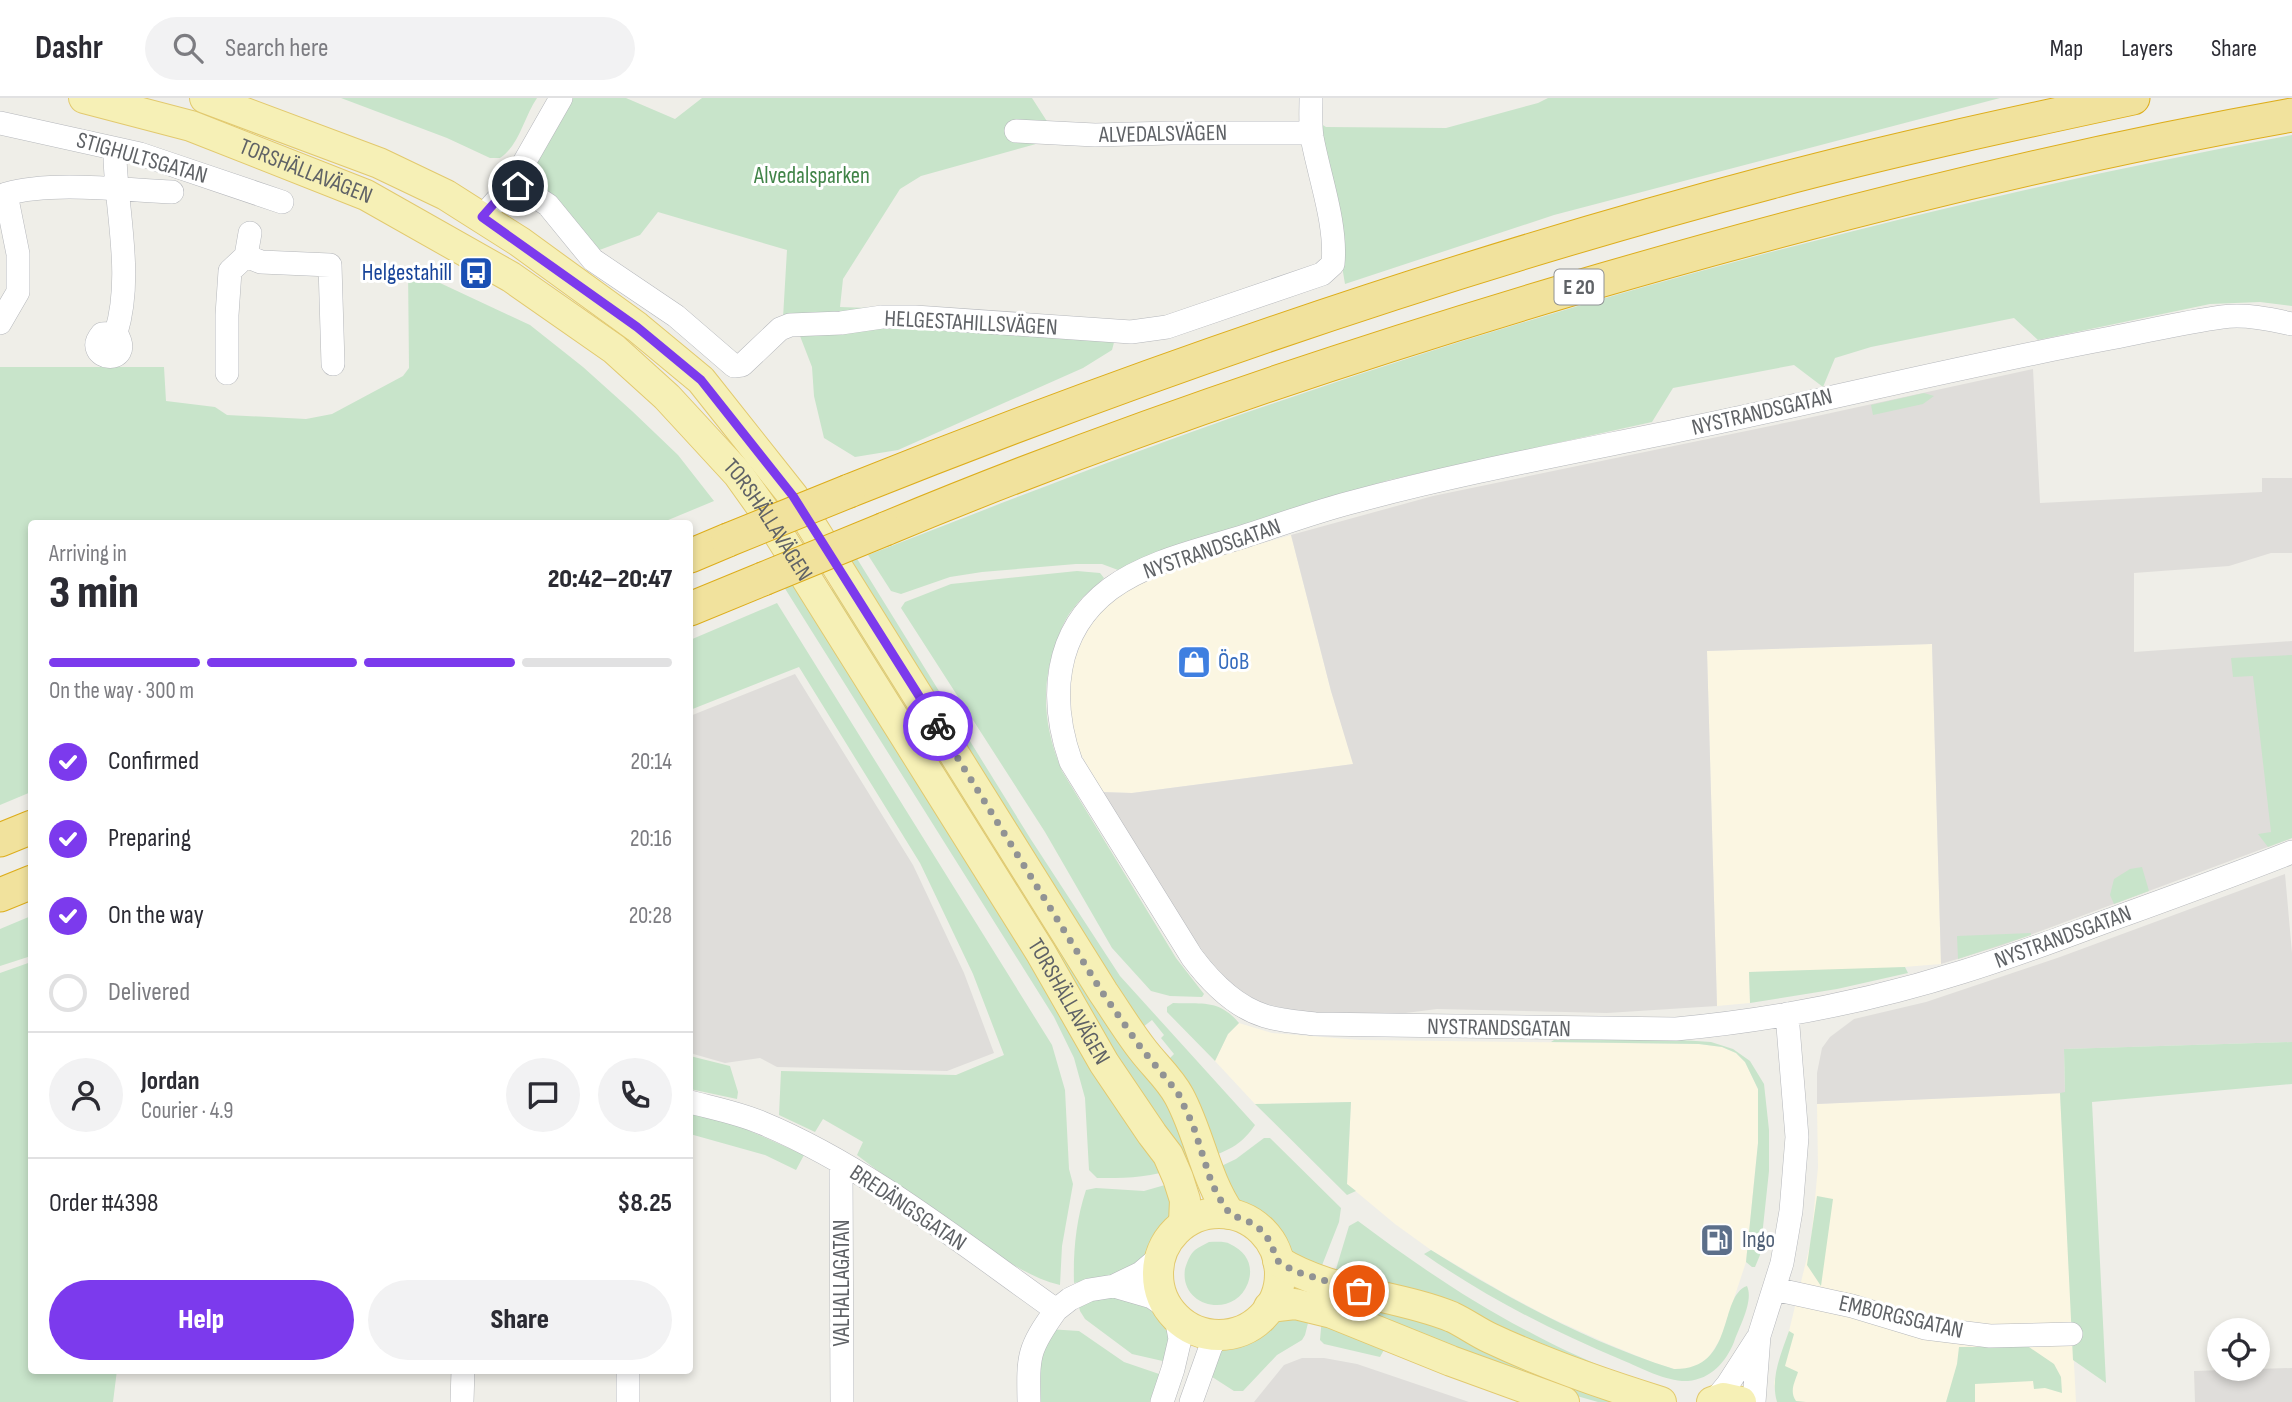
<!DOCTYPE html>
<meta charset="utf-8">
<style>
:root{--surface:#fff;--page:#f2f2f3;--text:#2b2b33;--muted:#7c7c81;--line:#e1e1e2;--accent:#7c3aed}
body{margin:0;font-family:"Sofia Sans Condensed",sans-serif;background:var(--page);color:var(--text);height:100vh;display:flex;flex-direction:column;font-size:26px;white-space:nowrap}
*{box-sizing:border-box;margin:0}
p{font-size:23px;color:var(--muted)}
.icon{flex:none;width:38px;height:38px;fill:none;stroke:currentColor;stroke-width:2;stroke-linecap:round;stroke-linejoin:round}
.map{position:relative;flex:1;overflow:hidden}
.panel{position:absolute;left:28px;top:422px;width:665px;height:854px;display:flex;flex-direction:column;background:var(--surface);border-radius:7px;box-shadow:0 4px 10px #0003}
.panel>*{flex:none}
.controls{position:absolute;left:2207px;top:1220px;display:grid;gap:14px}
.controls a{display:grid;place-items:center;width:63px;height:63px;border-radius:50%;background:var(--surface);box-shadow:0 4px 10px #0003;font-size:35px}
.pin{position:absolute;display:grid;place-items:center;width:60px;height:60px;color:#fff;margin:-30px;border:4px solid #fff;border-radius:50%;box-shadow:0 2px 7px #0007}
.courier{position:absolute;display:grid;place-items:center;width:70px;height:70px;margin:-35px;border:5px solid #7c3aed;border-radius:50%;background:#fff;color:#222;box-shadow:0 2px 9px #0007}
.overview em{font-style:normal;font-weight:800}
.overview div{display:flex;flex-direction:column-reverse}
.overview{display:flex;align-items:center;justify-content:space-between;height:119px;padding:0 21px}
h1{font-size:46px;font-weight:800;line-height:52px}
.bar{display:grid;grid-template-columns:repeat(4,1fr);gap:10px 7px;align-content:center;height:84px;padding:0 21px}
.bar i{height:9px;border-radius:5px;background:var(--line)}
.bar .selected{background:var(--accent)}
.bar p{grid-column:span 4}
.line{display:flex;align-items:center;gap:18px;padding:0 21px;border-top:2px solid var(--line)}
.line div{flex:1}
.round{display:grid;place-items:center;flex:none;width:74px;height:74px;border-radius:37px;background:var(--page)}
ol{padding:0 21px;list-style:none}
li{display:flex;align-items:center;gap:21px;height:77px}
li p{margin-inline-start:auto}
li .icon{padding:7px;border-radius:50%;background:var(--accent);color:#fff;stroke-width:4}
li:last-child{color:var(--muted)}
li i{width:38px;height:38px;border:4px solid var(--line);border-radius:50%}
.primary-button{display:flex;gap:14px;margin-top:auto;padding:14px 21px}
.primary-button a{flex:1;height:80px;border-radius:42px;background:var(--accent);color:#fff;font-size:28px;font-weight:800;line-height:80px;text-align:center}
.primary-button a+a{background:var(--page);color:var(--text)}
header{display:flex;align-items:center;gap:42px;box-sizing:border-box;height:98px;padding:0 35px;background:var(--surface);border-bottom:2px solid var(--line)}
header strong{font-size:33px}
nav{display:flex;gap:38px;margin-inline-start:auto;font-size:24px}
.search{width:490px;height:63px;background:var(--page);display:flex;align-items:center;gap:18px;box-sizing:border-box;padding:0 24px;border-radius:38px;color:var(--muted);font-size:26px}
.map>svg:first-child{display:block}
</style>
<header>
<strong>Dashr</strong>
<div class="search"><svg class="icon" aria-label="search" viewBox="0 0 24 24"><circle cx="10" cy="10" r="6"/><path d="M15 15l6 6"/></svg>Search here</div>
<nav><a>Map</a><a>Layers</a><a>Share</a></nav>
</header>
<div class="map">
<svg width="2292" height="1304" viewBox="0 0 2292 1304">
<rect width="100%" height="100%" fill="#efeee8"/>
<path fill="#fbf6e2" d="M 1291,437 L 1331,593 L 1354,666 L 1132,695 L 1101,694 L 1072,639 L 1069,581 L 1075,558 L 1088,531 L 1105,509 L 1128,491 L 1163,477 L 1214,459 Z
M 1932,546 L 1941,866 L 1879,871 L 1749,874 L 1750,905 L 1717,908 L 1707,553 Z
M 1239,925 L 1272,935 L 1360,942 L 1699,946 L 1722,949 L 1736,955 L 1745,964 L 1758,991 L 1758,1045 L 1746,1164 L 1721,1240 L 1709,1259 L 1699,1267 L 1687,1271 L 1674,1271 L 1652,1264 L 1606,1245 L 1549,1219 L 1504,1195 L 1431,1152 L 1395,1126 L 1347,1086 L 1351,1004 L 1255,1006 L 1215,963 L 1228,936 Z
M 2060,995 L 2076,1304 L 1777,1304 L 1774,1285 L 1778,1268 L 1789,1233 L 1811,1143 L 1818,1069 L 1817,1006 Z"/>
<path fill="#dfddda" d="M 2033,271 L 2040,405 L 2262,394 L 2262,380 L 2292,380 L 2292,455 L 2271,455 L 2229,468 L 2134,475 L 2134,554 L 2292,543 L 2292,740 L 2003,847 L 1941,866 L 1932,546 L 1707,553 L 1717,908 L 1607,915 L 1437,911 L 1398,916 L 1329,917 L 1288,911 L 1259,904 L 1234,889 L 1208,860 L 1181,823 L 1101,694 L 1132,695 L 1353,666 L 1331,593 L 1291,437 L 1433,398 L 1794,323 Z
M 795,576 L 913,767 L 964,875 L 994,955 L 947,973 L 777,969 L 760,960 L 725,965 L 690,955 L 690,618 Z
M 2285,776 L 2292,855 L 2292,944 L 2064,951 L 2065,995 L 1817,1006 L 1817,975 L 1822,950 L 1830,939 L 1854,921 L 1926,904 L 2060,859 Z
M 1302,1260 L 1324,1260 L 1357,1266 L 1469,1304 L 1254,1304 L 1284,1267 Z
M 2292,1270 L 2292,1304 L 2195,1304 L 2194,1273 Z"/>
<path fill="#c8e4ca" d="M 341,0 L 537,0 C 524,19 519,48 500,60 L 490,60 L 447,40 Z
M 569,0 L 626,0 L 675,21 L 702,0 L 1032,0 L 1050,28 L 1036,46 L 921,78 L 900,91 L 843,181 L 840,209 L 988,214 L 1117,233 L 1112,252 L 1083,270 L 898,352 L 855,359 L 824,340 L 814,298 L 812,269 L 800,238 L 783,220 L 787,152 L 658,114 L 640,137 L 594,154 L 572,122 L 526,72 Z
M 1548,0 L 2000,0 L 1554,117 L 1345,186 L 1318,24 L 1326,29 L 1446,30 L 1538,5 Z
M 2292,37 L 2292,208 L 2260,204 L 2210,206 L 2038,242 L 2014,220 L 1871,249 L 1835,260 L 1823,289 L 1794,267 L 1673,290 L 1652,324 L 1389,382 L 1179,447 L 1118,472 L 1102,466 L 1076,466 L 982,474 L 950,479 L 901,496 L 891,493 L 868,457 C 1010,402 1151,346 1295,298 C 1620,187 1954,100 2292,37 Z
M 408,170 L 530,227 L 583,269 L 632,313 L 678,357 L 714,403 L 661,425 L 32,425 L 31,694 L 0,707 L 0,269 L 164,269 L 166,303 L 215,309 L 227,317 L 306,321 L 332,316 L 403,278 L 409,270 Z
M 1924,295 L 1934,298 L 1923,306 L 1873,317 L 1871,307 Z
M 856,459 L 1030,740 L 1120,878 L 1255,1027 C 1243,1045 1230,1052 1210,1059 L 1168,962 L 1174,956 L 1161,940 L 1164,937 L 1152,922 L 1143,929 L 848,463 Z
M 1077,473 L 1100,475 L 1104,480 C 1094,490 1081,499 1073,511 C 1065,520 1060,534 1056,545 C 1040,589 1044,630 1062,673 L 1176,860 L 1204,896 L 1202,899 L 1170,898 L 1151,893 L 1112,850 L 1045,734 L 901,510 L 905,504 L 951,486 Z
M 794,484 L 1168,1073 C 1144,1080 1122,1080 1097,1080 L 1089,1072 L 1085,1000 L 1074,960 L 1054,919 L 784,489 Z
M 833,490 L 1176,1015 L 1197,1062 L 1181,1068 L 1142,999 L 830,493 Z
M 777,505 L 1052,947 L 1065,992 L 1069,1071 L 1073,1086 L 1062,1148 L 1060,1187 C 1031,1180 1009,1164 984,1148 C 940,1120 898,1088 857,1057 L 863,1044 L 823,1021 L 815,1034 L 779,1017 L 781,973 L 956,977 L 1004,957 L 973,876 L 920,765 L 799,569 L 690,612 L 690,542 Z
M 2292,557 L 2292,740 L 2268,749 L 2258,736 L 2271,734 L 2253,578 L 2233,579 L 2231,560 Z
M 2142,769 L 2149,793 L 2114,806 L 2110,797 L 2114,781 L 2130,771 Z
M 31,818 L 31,858 L 0,868 L 0,831 Z
M 2031,835 L 2031,837 L 1958,861 L 1957,838 Z
M 31,864 L 32,1272 L 117,1272 L 113,1304 L 0,1304 L 0,875 Z
M 1905,869 L 1908,875 L 1837,891 L 1750,905 L 1749,874 Z
M 1173,905 C 1202,906 1219,901 1239,925 L 1228,936 L 1215,963 L 1167,914 L 1167,909 Z
M 1665,941 L 1711,944 L 1733,951 L 1750,963 L 1764,986 L 1769,1032 L 1769,1073 L 1760,1157 L 1755,1169 L 1752,1169 L 1746,1164 L 1758,1045 L 1758,991 L 1745,964 L 1736,955 L 1722,949 L 1699,946 L 1551,944 L 1554,942 Z
M 2292,944 L 2292,986 L 2092,1004 L 2106,1285 L 2073,1262 L 2060,995 L 2065,994 L 2064,951 Z
M 690,958 L 730,968 L 738,994 L 737,1001 L 690,991 Z
M 1351,1004 L 1347,1086 L 1356,1093 L 1347,1097 L 1255,1006 Z
M 690,1013 L 741,1029 L 804,1057 L 796,1072 L 765,1057 L 690,1036 Z
M 1264,1040 L 1270,1040 L 1341,1110 L 1339,1124 L 1319,1175 L 1293,1162 L 1265,1121 L 1229,1098 L 1213,1072 L 1236,1061 Z
M 1172,1085 L 1174,1108 L 1169,1122 L 1159,1134 L 1150,1155 L 1137,1169 L 1115,1177 L 1074,1185 C 1073,1154 1076,1122 1086,1092 L 1096,1090 L 1144,1093 Z
M 1817,1098 L 1833,1101 L 1821,1188 L 1807,1167 Z
M 1358,1123 C 1414,1165 1472,1205 1535,1237 C 1563,1252 1594,1265 1623,1278 L 1333,1181 L 1349,1128 Z
M 1209,1144 C 1216,1144 1225,1143 1230,1146 C 1247,1154 1254,1168 1248,1185 C 1234,1222 1179,1209 1185,1171 C 1187,1164 1190,1156 1195,1152 C 1199,1149 1205,1146 1209,1144 Z
M 1431,1152 C 1507,1200 1589,1244 1674,1271 C 1736,1272 1718,1198 1747,1188 C 1754,1203 1739,1229 1734,1244 C 1726,1264 1711,1281 1688,1283 C 1667,1284 1641,1270 1622,1262 C 1552,1233 1486,1199 1424,1156 Z
M 1330,1193 L 1412,1216 L 1638,1304 L 1598,1304 L 1492,1274 L 1365,1217 Z
M 1103,1196 C 1128,1203 1163,1207 1169,1237 C 1170,1246 1168,1256 1167,1264 L 1132,1256 L 1085,1221 L 1080,1213 L 1077,1201 Z
M 1310,1217 L 1305,1237 L 1302,1242 L 1277,1257 L 1243,1293 L 1234,1293 L 1206,1275 L 1216,1257 L 1225,1250 L 1259,1233 L 1273,1222 Z
M 1322,1219 L 1385,1250 L 1380,1259 L 1324,1246 L 1320,1242 Z
M 1048,1231 L 1079,1233 L 1124,1264 L 1165,1278 L 1155,1304 L 1036,1304 L 1036,1271 Z
M 1789,1233 L 1794,1236 L 1785,1268 L 1798,1274 C 1795,1284 1789,1293 1796,1303 L 1806,1304 L 1777,1304 C 1770,1280 1781,1256 1789,1233 Z
M 1959,1249 L 2029,1249 L 2054,1266 L 2061,1279 L 2062,1295 L 2045,1290 L 2034,1291 L 2033,1283 L 1975,1286 L 1975,1304 L 1946,1304 L 1957,1266 Z"/>
<g fill="none" stroke-linecap="round" stroke-linejoin="round">
<g stroke="#b5b7bb" stroke-width="24">
<path id="minor" d="M 0,25 L 140,56 L 282,104
M 1016,33 L 1095,37 L 1171,35 L 1311,35
M 115,60 C 117,117 133,179 116,235 C 137,270 80,262 102,236 L 116,235
M 513,84 L 548,107 L 593,162 L 676,218 L 734,268 L 742,267 L 780,231 L 790,227 L 841,225 L 882,219 L 915,219 L 1131,234 L 1167,229 L 1322,176 L 1333,166 C 1337,126 1319,78 1312,39 C 1310,26 1311,13 1311,0
M 482,119 L 513,84 L 561,0
M 246,158 L 261,164 L 330,167 L 333,266
M 246,158 L 250,135
M 0,225 L 18,194 L 18,156 L 6,96 C 52,83 123,92 172,94
M 2292,226 C 2270,221 2245,216 2222,219 C 2185,224 2148,233 2111,240 C 1971,266 1834,300 1695,329 C 1580,353 1463,374 1349,405 C 1315,414 1282,426 1248,437 C 1202,452 1150,462 1110,491 C 1053,534 1049,602 1071,664 L 1192,859 C 1210,883 1235,909 1265,918 C 1281,923 1299,924 1315,926 L 1676,931 C 1772,922 1870,903 1962,874 C 2015,858 2066,838 2118,819 C 2176,798 2234,777 2292,754
M 227,275 L 227,217 L 230,173 L 246,158
M 690,1004 C 713,1010 739,1015 762,1025 C 866,1068 964,1147 1056,1212 L 1070,1201 L 1089,1192 L 1114,1188 L 1141,1175 L 1161,1158
M 841,1066 L 842,1304
M 1114,1188 L 1152,1199 L 1168,1210
M 1774,1191 L 1852,1208 L 1925,1230 L 1990,1238 L 2071,1236
M 628,1272 L 628,1304
M 1715,1302 L 1728,1286 L 1757,1241
M 462,1304 L 463,1272
M 1029,1304 C 1028,1257 1028,1251 1056,1212
M 1162,1304 L 1173,1271 L 1180,1241 L 1176,1219
M 1191,1304 L 1211,1248 L 1219,1236
M 1754,1304 L 1759,1238 L 1782,1165 L 1791,1113 L 1797,1039 L 1787,916"/>
</g>
<g stroke="#e2c96e" stroke-width="32">
<g id="major">
<path id="s1" d="M 84,0 L 191,28 L 366,97 L 511,179 L 614,251 L 667,299 L 738,376 L 763,411 L 1041,855 L 1104,965 L 1152,1036 L 1168,1057 L 1178,1080 L 1185,1102 L 1184,1125"/>
<path d="M 205,0 L 379,65 L 446,97 L 520,144 L 637,229 L 701,282 L 793,398 L 1103,894 C 1116,913 1128,933 1142,951 C 1154,967 1170,981 1179,998 C 1200,1037 1205,1080 1230,1116"/>
<circle cx="1219" cy="1176" r="61"/>
<path d="M 1278,1163 C 1330,1196 1396,1196 1452,1219 C 1465,1225 1477,1234 1490,1240 C 1545,1266 1603,1286 1661,1304"/>
<path d="M 1269,1209 L 1295,1206 L 1332,1215 L 1451,1263 L 1564,1304"/>
<path d="M 1712,1304 L 1723,1300 L 1741,1304"/>
</g>
</g>
<g stroke="#ddad1b" stroke-width="35">
<path id="highway" d="M 849,393 C 1151,272 1457,167 1771,84 C 1891,52 2012,26 2133,0
M 885,431 C 1110,337 1342,259 1575,190 C 1811,121 2050,60 2292,17
M 690,458 L 728,442
M 690,511 L 763,481
M 0,742 L 32,729
M 0,797 L 32,784"/>
</g>
<use href="#minor" stroke="#fff" stroke-width="23"/>
<use href="#major" stroke="#f6f0b6" stroke-width="30"/>
<use href="#highway" stroke="#f1e29d" stroke-width="33"/>
<g stroke="#ddad1b" stroke-width="35" stroke-linecap="butt">
<path id="highway-bridge" d="M 728,442 L 849,393
M 763,481 L 885,431"/>
</g>
<use href="#highway-bridge" stroke="#f1e29d" stroke-width="33"/>
</g>
<g fill="none" stroke-linecap="round" stroke-linejoin="round">
<path stroke="#919394" stroke-width="7" stroke-dasharray="0 12.6" d="M 938,628 L 1102,894 L 1141,950 L 1178,995 L 1193,1027 L 1211,1083 L 1218,1098 L 1230,1116 L 1252,1125 L 1261,1132 L 1269,1142 L 1278,1163 L 1294,1173 L 1359,1193"/>
<path stroke="#7c3aed" stroke-width="9" d="M 518,88 L 513,84 L 482,119 L 637,229 L 701,282 L 793,398 L 938,628"/>
</g>
<defs>
<g id="bus-square" transform="scale(1.75)"><rect x="-9" y="-9" width="18" height="18" rx="4" fill="#1a4fb4" stroke="#fff"/><path d="M-5-6H5V4H4V6H2V4H-2V6H-4V4H-5ZM-3.5-4V0h7V-4ZM-3.5 1.2v1.5H-2V1.2ZM2 1.2v1.5H3.5V1.2Z" fill="#fff"/></g>
<g id="shop-square" transform="scale(1.75)"><rect x="-9" y="-9" width="18" height="18" rx="4" fill="#3f7fe0" stroke="#fff"/><path d="M-5-2.5h2.3a2.7 3.5 0 0 1 5.4 0H5L5.5 6h-11ZM-1.5-2.5h3a1.5 2.3 0 0 0-3 0Z" fill="#fff"/></g>
<g id="fuel-square" transform="scale(1.75)"><rect x="-9" y="-9" width="18" height="18" rx="4" fill="#5c6f8a" stroke="#fff"/><path d="M-5.5-6h7V0h2V4h1.3V-2.5L3-4.5l.8-.8L6-3V5H2.5V1h-1V6h-7ZM-4.2-4.7v3.2H.2V-4.7Z" fill="#fff"/></g>
</defs>
<g fill-rule="evenodd">
<use href="#bus-square" x="476" y="175"/>
<use href="#shop-square" x="1194" y="564"/>
<use href="#fuel-square" x="1717" y="1142"/>
</g>
<g text-anchor="middle" dominant-baseline="central" stroke-width="6" stroke-linejoin="round" paint-order="stroke">
<rect fill="#fff" stroke="#8f9194" stroke-width="2" x="1554.5" y="171.5" width="49" height="35" rx="5"/>
<g font-size="21" font-weight="bold" fill="#5f6266">
<text x="1579" y="189">E 20</text>
</g>
<g font-size="23" fill="#5f6266" stroke="#fff">
<text transform="translate(1163 36) rotate(-1)">ALVEDALSVÄGEN</text>
<text transform="translate(142 60) rotate(16)">STIGHULTSGATAN</text>
<text stroke="none"><textPath href="#s1" startOffset="234">TORSHÄLLAVÄGEN</textPath></text>
<text transform="translate(971 225) rotate(3)">HELGESTAHILLSVÄGEN</text>
<text transform="translate(1762 314) rotate(-13)">NYSTRANDSGATAN</text>
<text stroke="none"><textPath href="#s1" startOffset="822">TORSHÄLLAVÄGEN</textPath></text>
<text transform="translate(1212 451) rotate(-19)">NYSTRANDSGATAN</text>
<text transform="translate(2063 839) rotate(-20)">NYSTRANDSGATAN</text>
<text stroke="none"><textPath href="#s1" startOffset="1390">TORSHÄLLAVÄGEN</textPath></text>
<text transform="translate(1499 930) rotate(1)">NYSTRANDSGATAN</text>
<text transform="translate(908 1110) rotate(34)">BREDÄNGSGATAN</text>
<text transform="translate(842 1185) rotate(-90)">VALHALLAGATAN</text>
<text transform="translate(1901 1219) rotate(13)">EMBORGSGATAN</text>
</g>
<g font-size="23" fill="#418448" stroke="#fff">
<text x="812" y="78">Alvedalsparken</text>
</g>
<g font-size="23" fill="#164399" stroke="#fff" text-anchor="end">
<text x="452" y="175">Helgestahill</text>
</g>
<g font-size="23" fill="#366cbe" stroke="#fff" text-anchor="start">
<text x="1218" y="564">ÖoB</text>
</g>
<g font-size="23" fill="#4e5e75" stroke="#fff" text-anchor="start">
<text x="1742" y="1142">Ingo</text>
</g>
</g>
</svg>
<div class="controls">
<a><svg class="icon" aria-label="locate" viewBox="0 0 24 24"><circle cx="12" cy="12" r="6"/><path d="M12 2v4M12 18v4M2 12h4M18 12h4"/></svg></a>
</div>
<div class="pin" style="left:1359px;top:1193px;background:#ea580c"><svg class="icon" aria-label="bag" viewBox="0 0 24 24"><path d="M5 8h14l-1 12H6zM9 8a3 3 0 0 1 6 0"/></svg></div>
<div class="pin" style="left:518px;top:88px;background:#1f2937"><svg class="icon" aria-label="home" viewBox="0 0 24 24"><path d="M3 11l9-7 9 7M6 9v11h12V9"/></svg></div>
<div class="courier" style="left:938px;top:628px"><svg class="icon" aria-label="bike" viewBox="0 0 24 24"><circle cx="6" cy="16" r="4"/><circle cx="18" cy="16" r="4"/><path d="M6 16l4-8h5l3 8M10 8l3 8H6M13 5h3"/></svg></div>
<section class="panel">
<div class="overview"><div><h1>3 min</h1><p>Arriving in</p></div><em>20:42–20:47</em></div>
<div class="bar"><i class="selected"></i><i class="selected"></i><i class="selected"></i><i></i><p>On the way · 300 m</p></div>
<ol>
<li><svg class="icon" aria-label="check" viewBox="0 0 24 24"><path d="M5 12l5 5 9-10"/></svg>Confirmed<p>20:14</p></li>
<li><svg class="icon" aria-label="check" viewBox="0 0 24 24"><path d="M5 12l5 5 9-10"/></svg>Preparing<p>20:16</p></li>
<li><svg class="icon" aria-label="check" viewBox="0 0 24 24"><path d="M5 12l5 5 9-10"/></svg>On the way<p>20:28</p></li>
<li><i></i>Delivered</li>
</ol>
<div class="line" style="height:126px"><a class="round"><svg class="icon" aria-label="person" viewBox="0 0 24 24"><circle cx="12" cy="8" r="4"/><path d="M4 21q1-7 8-7t8 7"/></svg></a><div><b>Jordan</b><p>Courier · 4.9</p></div><a class="round"><svg class="icon" aria-label="chat" viewBox="0 0 24 24"><path d="M4 5h16v11H9l-5 4z"/></svg></a><a class="round"><svg class="icon" aria-label="phone" viewBox="0 0 24 24"><path d="M5 4h4l2 5-3 2q2 4 5 5l2-3 5 2v4C11 20 4 13 5 4z"/></svg></a></div>
<div class="line" style="height:91px"><div>Order #4398</div><b>$8.25</b></div>
<div class="primary-button"><a>Help</a><a>Share</a></div>
</section>
</div>
